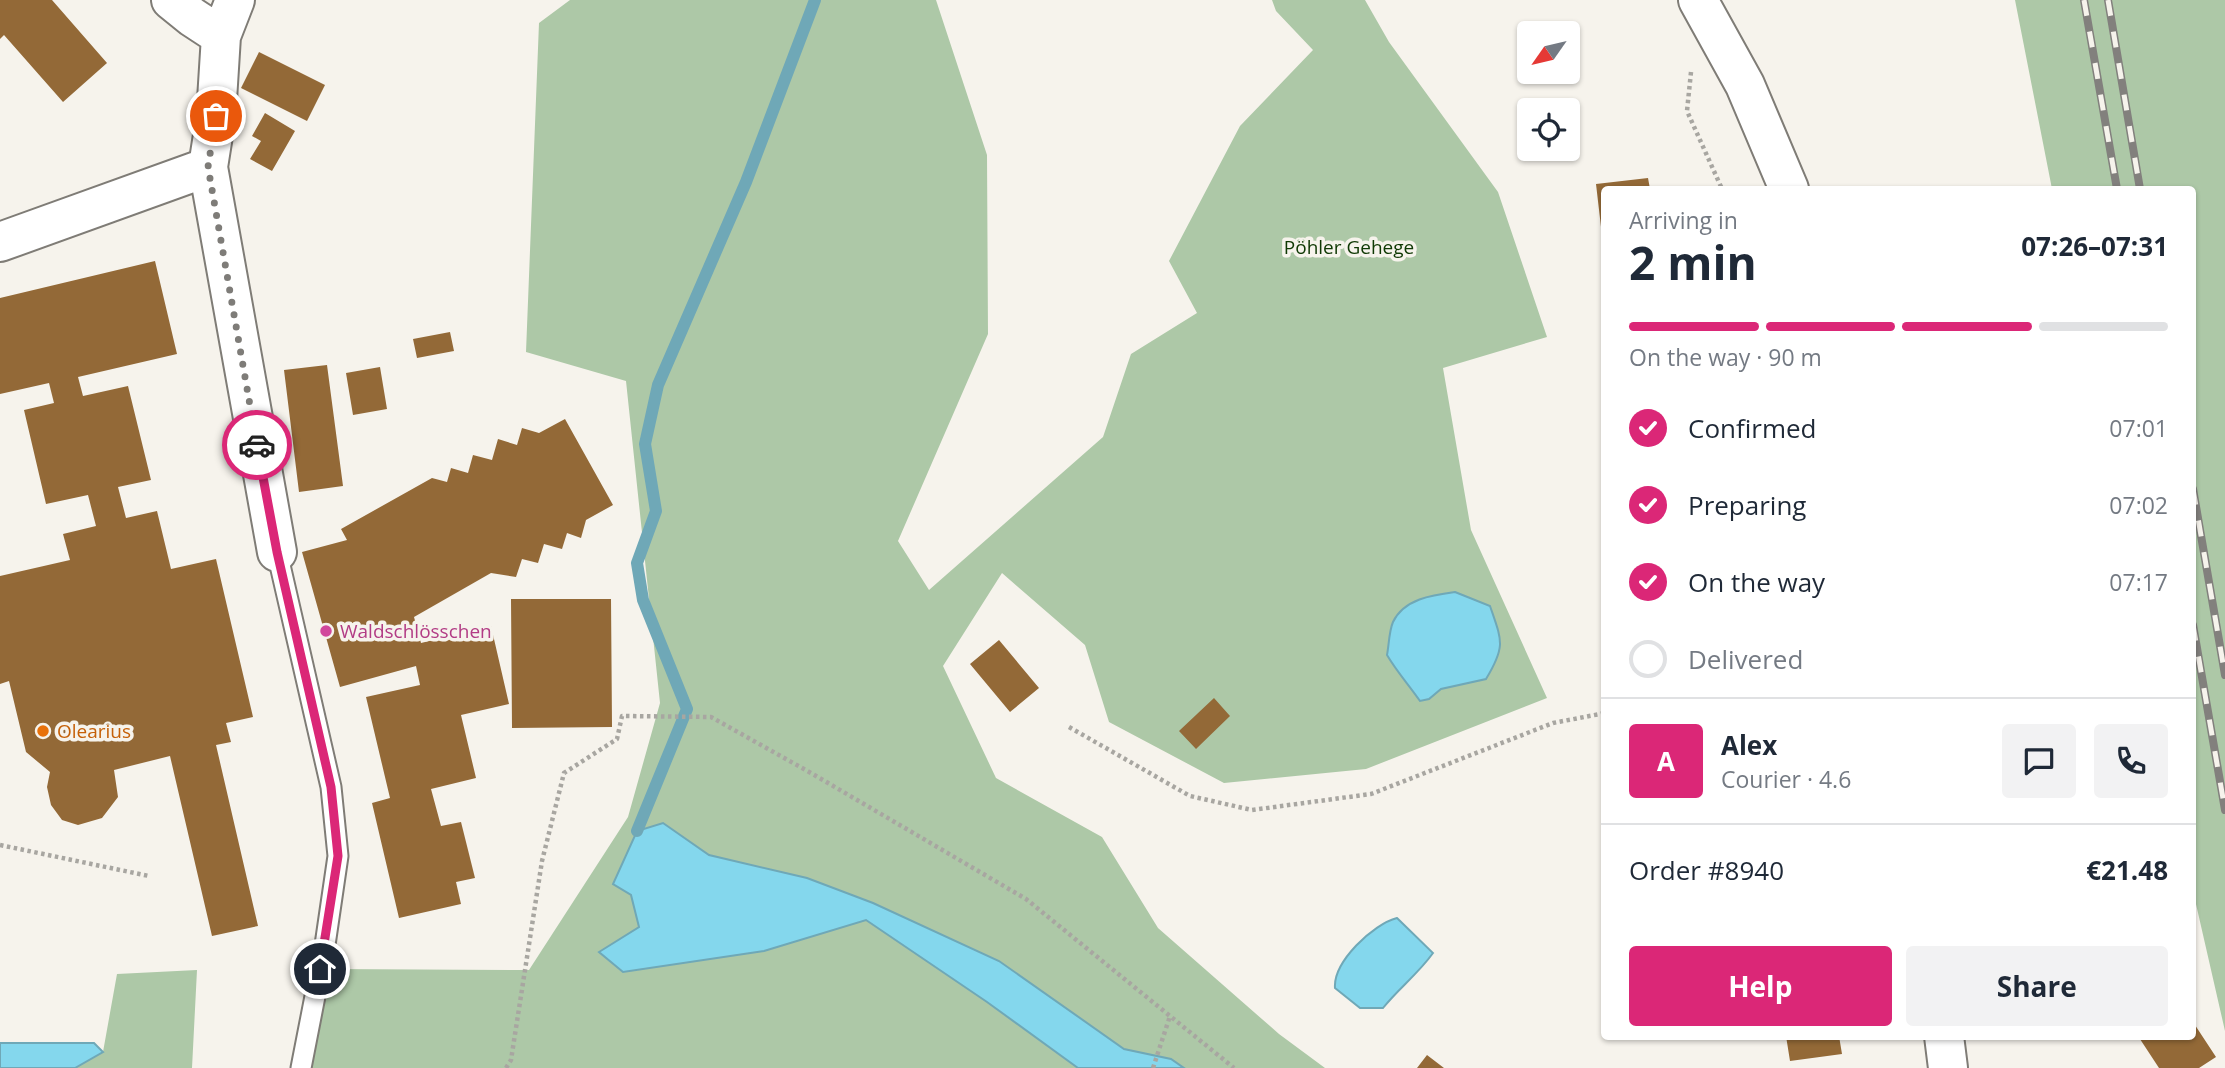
<!DOCTYPE html>
<meta charset="utf-8">
<style>
:root{--surface:#fff;--page:#f2f2f3;--text:#1f2937;--muted:#747a83;--line:#e0e1e3;--accent:#db2777}
body{margin:0;font-family:"Open Sans",sans-serif;background:var(--page);color:var(--text);height:100vh;display:flex;flex-direction:column;font-size:26px;white-space:nowrap}
*{box-sizing:border-box;margin:0}
p{font-size:23px;color:var(--muted)}
.icon{flex:none;width:38px;height:38px;fill:none;stroke:currentColor;stroke-width:2;stroke-linecap:round;stroke-linejoin:round}
.map{position:relative;flex:1;overflow:hidden}
.drawer{position:absolute;left:1601px;top:186px;width:595px;height:854px;display:flex;flex-direction:column;background:var(--surface);border-radius:7px;box-shadow:0 2px 5px #0004}
.drawer>*{flex:none}
.needle{width:46px;rotate:236deg}
.buttons{position:absolute;left:1517px;top:21px;display:grid;gap:14px}
.buttons a{display:grid;place-items:center;width:63px;height:63px;border-radius:7px;background:var(--surface);box-shadow:0 2px 5px #0004;font-size:35px}
.pin{position:absolute;display:grid;place-items:center;width:60px;height:60px;color:#fff;margin:-30px;border:4px solid #fff;border-radius:50%;box-shadow:0 2px 7px #0007}
.courier{position:absolute;display:grid;place-items:center;width:70px;height:70px;margin:-35px;border:5px solid #db2777;border-radius:50%;background:#fff;color:#222;box-shadow:0 2px 9px #0007}
.summary em{font-style:normal;font-weight:700}
.summary div{display:flex;flex-direction:column-reverse}
.summary{display:flex;align-items:center;justify-content:space-between;height:119px;padding:0 28px}
h1{font-size:46px;font-weight:700;line-height:52px}
.bar{display:grid;grid-template-columns:repeat(4,1fr);gap:10px 7px;align-content:center;height:84px;padding:0 28px}
.bar i{height:9px;border-radius:5px;background:var(--line)}
.bar .current{background:var(--accent)}
.bar p{grid-column:span 4}
.line{display:flex;align-items:center;gap:18px;padding:0 28px;border-top:2px solid var(--line)}
.line div{flex:1}
.round{display:grid;place-items:center;flex:none;width:74px;height:74px;border-radius:7px;background:var(--page)}
ol{padding:0 28px;list-style:none}
li{display:flex;align-items:center;gap:21px;height:77px}
li p{margin-inline-start:auto}
li .icon{padding:7px;border-radius:50%;background:var(--accent);color:#fff;stroke-width:4}
li:last-child{color:var(--muted)}
li i{width:38px;height:38px;border:4px solid var(--line);border-radius:50%}
.primary-button{display:flex;gap:14px;margin-top:auto;padding:14px 28px}
.primary-button a{flex:1;height:80px;border-radius:7px;background:var(--accent);color:#fff;font-size:28px;font-weight:700;line-height:80px;text-align:center}
.primary-button a+a{background:var(--page);color:var(--text)}
.map>svg:first-child{display:block}
</style>
<div class="map">
<svg width="2225" height="1068" viewBox="0 0 2225 1068">
<rect width="100%" height="100%" fill="#f6f3ec"/>
<path fill="#adc8a7" d="M 570,0 L 936,0 L 987,155 L 988,334 L 898,541 L 929,590 L 1103,437 L 1131,354 L 1197,313 L 1169,261 L 1240,126 L 1313,50 L 1276,11 L 1272,0 L 1365,0 L 1389,42 L 1498,192 L 1547,337 L 1443,368 L 1471,530 L 1547,698 L 1366,769 L 1224,783 L 1109,722 L 1085,645 L 1002,573 L 943,666 L 996,778 L 1102,837 L 1158,928 L 1279,1034 L 1325,1068 L 1184,1068 L 1171,1059 L 1124,1049 L 999,961 L 807,878 L 709,855 L 663,823 L 613,884 L 631,895 L 639,928 L 623,972 L 764,951 L 866,920 L 987,1002 L 1078,1068 L 311,1068 L 329,969 L 529,970 L 628,817 L 660,703 L 626,381 L 526,352 L 539,23 Z
M 2015,0 L 2225,0 L 2225,1031 L 2193,891 L 2193,189 L 2052,189 Z
M 197,970 L 192,1068 L 75,1068 L 103,1052 L 117,974 Z"/>
<path fill="#84d7ed" stroke="#6fa8b7" stroke-width="2" d="M 1455,592 L 1490,606 C 1502,641 1506,646 1486,679 L 1441,689 L 1429,699 L 1420,701 C 1409,685 1397,672 1387,655 C 1389,645 1389,631 1393,622 C 1404,599 1432,595 1455,592 Z
M 663,823 L 709,855 L 807,878 L 873,903 L 999,961 L 1124,1049 L 1171,1059 L 1184,1068 L 1078,1068 L 987,1002 L 866,920 L 764,951 L 623,972 L 599,952 L 639,927 L 631,895 L 613,884 L 637,831 Z
M 1397,918 L 1433,953 C 1418,974 1399,988 1383,1008 L 1360,1008 L 1335,988 C 1333,962 1373,924 1397,918 Z
M 0,1043 L 94,1043 L 103,1052 L 75,1068 L 0,1068 Z"/>
<g fill="none" stroke-linecap="round" stroke-linejoin="round">
<path stroke="#6fa8b7" stroke-width="12" d="M 637,831 L 687,709 L 643,600 L 637,563 L 656,511 L 645,444 L 658,385 L 746,182 L 815,0"/>
</g>
<path fill="#936937" d="M 0,0 L 52,0 L 107,63 L 63,102 L 4,35 L 0,39 Z
M 259,52 L 325,85 L 307,121 L 241,88 Z
M 265,113 L 295,131 L 272,171 L 250,159 L 261,141 L 252,136 Z
M 1648,178 L 1650,189 L 1605,189 L 1603,244 L 1596,184 Z
M 155,261 L 177,354 L 78,377 L 83,396 L 128,386 L 151,480 L 118,487 L 126,518 L 157,511 L 171,569 L 216,559 L 253,717 L 226,723 L 231,742 L 216,745 L 258,926 L 212,936 L 170,756 L 114,770 L 118,797 L 102,818 L 78,825 L 62,820 L 51,805 L 47,787 L 50,772 L 26,752 L 9,681 L 0,684 L 0,576 L 70,560 L 63,534 L 96,526 L 88,495 L 46,504 L 24,410 L 54,403 L 49,383 L 0,394 L 0,298 Z
M 450,332 L 454,351 L 417,358 L 413,339 Z
M 327,365 L 343,486 L 299,492 L 284,370 Z
M 380,367 L 387,409 L 353,415 L 346,373 Z
M 565,419 L 613,505 L 586,520 L 581,538 L 567,533 L 562,549 L 544,544 L 538,563 L 522,559 L 516,577 L 491,573 L 414,617 L 421,643 L 491,626 L 509,704 L 461,715 L 476,778 L 431,789 L 441,826 L 461,822 L 475,878 L 456,882 L 461,904 L 399,918 L 372,803 L 390,798 L 366,697 L 420,685 L 416,666 L 340,687 L 302,552 L 347,540 L 341,529 L 432,478 L 447,482 L 451,468 L 468,473 L 473,455 L 492,460 L 498,439 L 517,445 L 522,428 L 539,433 Z
M 511,599 L 611,599 L 612,727 L 512,728 Z
M 999,640 L 1039,688 L 1010,712 L 970,664 Z
M 1214,698 L 1230,716 L 1196,749 L 1179,731 Z
M 2193,1022 L 2216,1057 L 2199,1068 L 2159,1068 L 2138,1036 L 2193,1036 Z
M 1786,1036 L 1839,1036 L 1842,1054 L 1790,1061 Z
M 1427,1055 L 1444,1068 L 1417,1068 Z"/>
<g fill="none" stroke-linecap="round" stroke-linejoin="round">
<g stroke="#7f7c76" stroke-width="23">
<path id="service" d="M 277,552 L 331,787 L 338,856 L 325,945 L 301,1068"/>
</g>
<g stroke="#7f7c76" stroke-width="42">
<path id="minor" d="M 171,0 L 192,17 L 221,36
M 235,0 L 221,36 L 216,116 L 208,167 L 277,552
M 0,242 L 208,167"/>
</g>
<g stroke="#7f7c76" stroke-width="42">
<path id="tertiary" d="M 1698,0 L 1745,85 L 1789,189
M 1944,1036 L 1948,1068"/>
</g>
<path stroke="#a8a6a1" stroke-width="4.5" stroke-dasharray="3.5 3.5" stroke-linecap="butt" d="M 1691,72 L 1687,111 L 1722,189
M 1069,727 L 1190,796 L 1252,810 L 1371,794 L 1553,723 L 1605,713
M 0,845 L 149,876
M 506,1068 L 511,1060 L 542,861 L 564,773 L 617,739 L 622,716 L 711,717 L 811,773 L 1026,899 L 1234,1068
M 1153,1068 L 1170,1016"/>
<use href="#service" stroke="#fff" stroke-width="19"/>
<use href="#minor" stroke="#fff" stroke-width="38"/>
<use href="#tertiary" stroke="#fff" stroke-width="38"/>
<g stroke="#82807d" stroke-width="8">
<path id="rail" d="M 2084,0 L 2117,189
M 2108,0 L 2140,189
M 2193,489 L 2225,675
M 2193,625 L 2225,810"/>
</g>
<use href="#rail" stroke="#f6f3ec" stroke-width="5" stroke-dasharray="16" stroke-linecap="butt"/>
</g>
<g fill="none" stroke-linecap="round" stroke-linejoin="round">
<path stroke="#7e7c78" stroke-width="7" stroke-dasharray="0 12.6" d="M 216,116 L 208,167 L 257,445"/>
<path stroke="#db2777" stroke-width="9" d="M 257,445 L 277,552 L 331,787 L 338,856 L 320,969"/>
</g>
<circle fill="#d1479c" stroke="#f6f3ec" stroke-width="2.5" cx="326" cy="631" r="7"/>
<circle fill="#e8710a" stroke="#f6f3ec" stroke-width="2.5" cx="43" cy="731" r="7"/>
<g text-anchor="middle" dominant-baseline="central" stroke-width="7" stroke-linejoin="round" paint-order="stroke">
<g font-size="19" fill="#0f3904" stroke="#f6f3ec">
<text x="1349" y="247">Pöhler Gehege</text>
</g>
<g font-size="19" fill="#b23c85" stroke="#f6f3ec" text-anchor="start">
<text x="340" y="631">Waldschlösschen</text>
</g>
<g font-size="19" fill="#c56008" stroke="#f6f3ec" text-anchor="start">
<text x="57" y="731">Olearius</text>
</g>
</g>
</svg>
<div class="buttons">
<a><svg class="needle" viewBox="-14 -14 28 28"><path d="M0-13l5 13h-10z" fill="#e53935"/><path d="M0 13l5-13h-10z" fill="#747a83"/></svg></a>
<a><svg class="icon" aria-label="locate" viewBox="0 0 24 24"><circle cx="12" cy="12" r="6"/><path d="M12 2v4M12 18v4M2 12h4M18 12h4"/></svg></a>
</div>
<div class="pin" style="left:216px;top:116px;background:#ea580c"><svg class="icon" aria-label="bag" viewBox="0 0 24 24"><path d="M5 8h14l-1 12H6zM9 8a3 3 0 0 1 6 0"/></svg></div>
<div class="pin" style="left:320px;top:969px;background:#1f2937"><svg class="icon" aria-label="home" viewBox="0 0 24 24"><path d="M3 11l9-7 9 7M6 9v11h12V9"/></svg></div>
<div class="courier" style="left:257px;top:445px"><svg class="icon" aria-label="car" viewBox="0 0 24 24"><path d="M5 17H2v-5l4-1 3-4h7l3 4 3 1v5h-3M9 17h6M6 11h13"/><circle cx="7" cy="17" r="2"/><circle cx="17" cy="17" r="2"/></svg></div>
<section class="drawer">
<div class="summary"><div><h1>2 min</h1><p>Arriving in</p></div><em>07:26–07:31</em></div>
<div class="bar"><i class="current"></i><i class="current"></i><i class="current"></i><i></i><p>On the way · 90 m</p></div>
<ol>
<li><svg class="icon" aria-label="check" viewBox="0 0 24 24"><path d="M5 12l5 5 9-10"/></svg>Confirmed<p>07:01</p></li>
<li><svg class="icon" aria-label="check" viewBox="0 0 24 24"><path d="M5 12l5 5 9-10"/></svg>Preparing<p>07:02</p></li>
<li><svg class="icon" aria-label="check" viewBox="0 0 24 24"><path d="M5 12l5 5 9-10"/></svg>On the way<p>07:17</p></li>
<li><i></i>Delivered</li>
</ol>
<div class="line" style="height:126px"><b class="round" style="background:var(--accent);color:#fff">A</b><div><b>Alex</b><p>Courier · 4.6</p></div><a class="round"><svg class="icon" aria-label="chat" viewBox="0 0 24 24"><path d="M4 5h16v11H9l-5 4z"/></svg></a><a class="round"><svg class="icon" aria-label="phone" viewBox="0 0 24 24"><path d="M5 4h4l2 5-3 2q2 4 5 5l2-3 5 2v4C11 20 4 13 5 4z"/></svg></a></div>
<div class="line" style="height:91px"><div>Order #8940</div><b>€21.48</b></div>
<div class="primary-button"><a>Help</a><a>Share</a></div>
</section>
</div>
